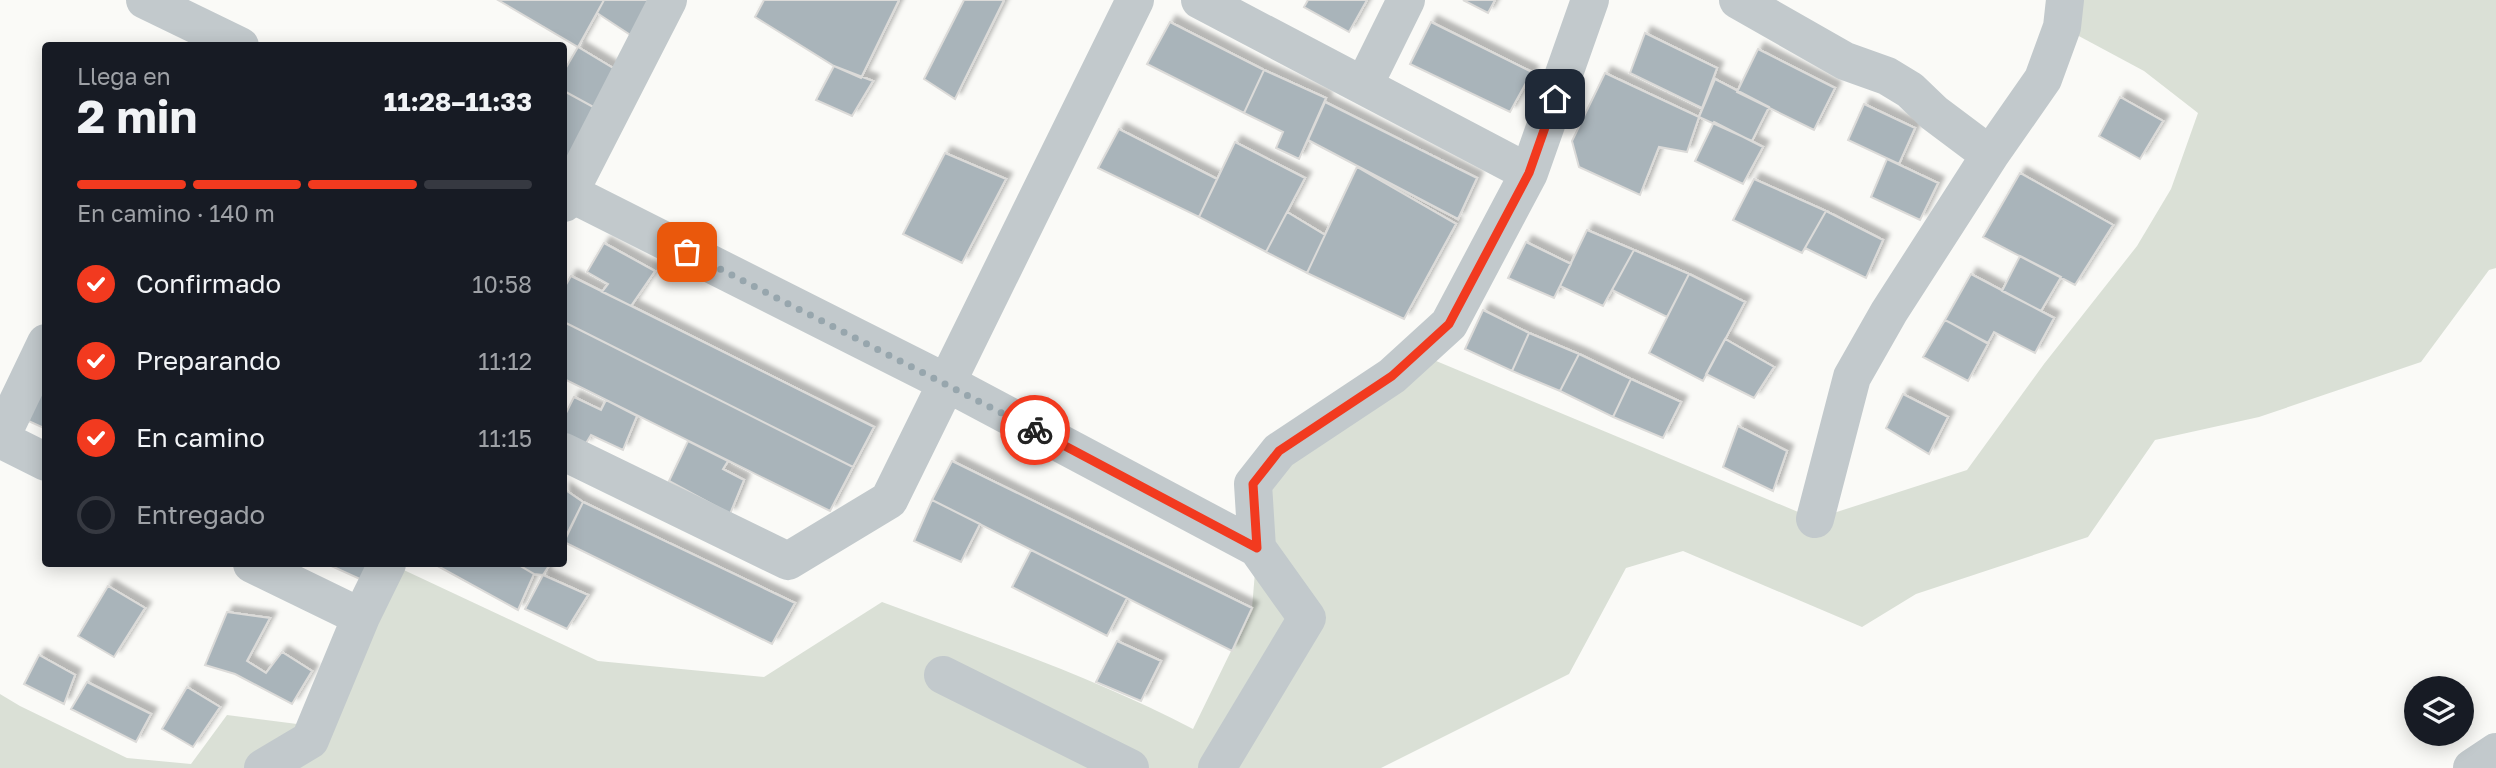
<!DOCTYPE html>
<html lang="es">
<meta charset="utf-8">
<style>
:root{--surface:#171b24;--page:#20242c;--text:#f1f3f6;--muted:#9ea1a6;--line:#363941;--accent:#f23a1f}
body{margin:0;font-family:"Golos Text",sans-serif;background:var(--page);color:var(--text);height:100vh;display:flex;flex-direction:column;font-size:26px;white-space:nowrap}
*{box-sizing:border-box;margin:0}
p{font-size:23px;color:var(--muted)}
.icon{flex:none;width:38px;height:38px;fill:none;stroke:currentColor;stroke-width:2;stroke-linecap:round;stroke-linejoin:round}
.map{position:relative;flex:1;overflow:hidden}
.details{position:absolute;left:42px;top:42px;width:525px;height:525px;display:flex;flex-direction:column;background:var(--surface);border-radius:7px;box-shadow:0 4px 18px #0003}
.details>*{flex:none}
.controls{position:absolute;left:2404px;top:676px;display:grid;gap:14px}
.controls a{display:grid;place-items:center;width:70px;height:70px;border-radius:50%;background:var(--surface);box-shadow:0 4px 18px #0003;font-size:35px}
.pin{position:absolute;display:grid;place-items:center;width:60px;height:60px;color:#fff;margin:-30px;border-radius:14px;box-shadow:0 4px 10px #0006}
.courier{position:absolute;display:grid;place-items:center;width:70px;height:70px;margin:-35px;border:5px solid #f23a1f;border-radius:50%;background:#fff;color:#222;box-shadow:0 2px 9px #0007}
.summary em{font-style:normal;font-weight:700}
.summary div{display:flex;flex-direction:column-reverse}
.summary{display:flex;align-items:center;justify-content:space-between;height:119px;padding:0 35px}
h1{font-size:46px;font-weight:700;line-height:52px}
.bar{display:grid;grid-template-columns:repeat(4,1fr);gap:10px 7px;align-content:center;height:84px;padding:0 35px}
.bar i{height:9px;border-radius:5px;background:var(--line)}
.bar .active{background:var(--accent)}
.bar p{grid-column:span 4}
ol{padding:0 35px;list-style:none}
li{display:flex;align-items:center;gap:21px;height:77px}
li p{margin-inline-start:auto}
li .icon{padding:7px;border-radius:50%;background:var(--accent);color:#fff;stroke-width:4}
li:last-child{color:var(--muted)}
li i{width:38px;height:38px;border:4px solid var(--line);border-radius:50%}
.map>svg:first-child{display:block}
</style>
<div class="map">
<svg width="2496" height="768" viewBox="0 0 2496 768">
<defs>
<filter id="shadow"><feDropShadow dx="6" dy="-6" stdDeviation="2" flood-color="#0004"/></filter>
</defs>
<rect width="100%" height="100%" fill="#fafaf7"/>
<path fill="#dae0d6" d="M 2065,0 L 2496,0 L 2496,268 L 2489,270 L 2421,362 L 2259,417 L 2155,440 L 2088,537 L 1916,594 L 1862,627 L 1683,551 L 1626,568 L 1569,674 L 1381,768 L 0,768 L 0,694 L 20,706 L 127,758 L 191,764 L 227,715 L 305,725 L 391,564 L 598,661 L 764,677 L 882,602 C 987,641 1094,677 1193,729 L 1252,608 L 1257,548 L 1253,484 L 1417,353 L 1815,519 L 1967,470 L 2044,364 L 2137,246 L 2171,189 L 2198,113 L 2144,71 L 2062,27 Z"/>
<path fill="#a9b4ba" stroke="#dcdbd9" stroke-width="2" filter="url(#shadow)" d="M 498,0 L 604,0 L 578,47 Z
M 604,0 L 651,0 L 635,38 L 597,13 Z
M 764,0 L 899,0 L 861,78 L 834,66 L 755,17 Z
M 964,0 L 1004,0 L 955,99 L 924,79 Z
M 1308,0 L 1367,0 L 1349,32 L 1304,7 Z
M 1463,0 L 1495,0 L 1488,13 Z
M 1170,22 L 1264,70 L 1244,113 L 1147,64 Z
M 1431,22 L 1532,72 L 1510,112 L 1410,64 Z
M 1645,33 L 1717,68 L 1702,108 L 1630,73 Z
M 578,47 L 618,71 L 597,109 L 564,91 L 564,71 Z
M 1758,49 L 1835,88 L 1814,130 L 1737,92 Z
M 834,66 L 873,81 L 852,116 L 816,100 Z
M 1264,70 L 1326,98 L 1299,159 L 1276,148 L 1283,132 L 1244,113 Z
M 1605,73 L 1699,117 L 1687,152 L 1659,147 L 1640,195 L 1579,167 L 1572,141 Z
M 1715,79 L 1769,107 L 1752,141 L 1699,117 Z
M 564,91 L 597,109 L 564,164 Z
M 2120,97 L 2163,121 L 2140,159 L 2099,136 Z
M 1325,102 L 1477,178 L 1458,219 L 1308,140 Z
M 1864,104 L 1915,128 L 1899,164 L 1848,140 Z
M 1714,122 L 1763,147 L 1743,184 L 1695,161 Z
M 1119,129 L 1217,179 L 1199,217 L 1098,168 Z
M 1235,142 L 1305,178 L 1266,252 L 1199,217 Z
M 945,153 L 1006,179 L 962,263 L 903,234 Z
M 1887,159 L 1938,183 L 1920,220 L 1871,197 Z
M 1357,167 L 1456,224 L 1404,319 L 1307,273 Z
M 2020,173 L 2113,225 L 2075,285 L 1983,237 Z
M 1754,179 L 1826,211 L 1802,253 L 1733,220 Z
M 1826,211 L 1883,240 L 1866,278 L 1805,248 Z
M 1287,212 L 1325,235 L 1307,273 L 1266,252 Z
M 1587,230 L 1634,250 L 1603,306 L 1560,286 Z
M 1526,242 L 1571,264 L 1554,298 L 1508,278 Z
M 604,243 L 655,271 L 631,306 L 602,292 L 608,284 L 587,272 Z
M 1634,250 L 1689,274 L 1667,317 L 1612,290 Z
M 2020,256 L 2061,277 L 2041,311 L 2002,291 Z
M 1689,274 L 1745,302 L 1703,381 L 1649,353 Z
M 1971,274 L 2054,318 L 2035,353 L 1994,332 L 1988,343 L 1945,320 Z
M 571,276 L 874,427 L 853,467 L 564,322 L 564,288 Z
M 1483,310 L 1529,333 L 1512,371 L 1465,349 Z
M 1945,320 L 1988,344 L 1968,381 L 1923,357 Z
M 564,322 L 853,467 L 830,511 L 564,379 Z
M 1529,333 L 1579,354 L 1560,391 L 1512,371 Z
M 1725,339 L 1774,367 L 1754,398 L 1706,374 Z
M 1579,354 L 1631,379 L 1613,417 L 1560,391 Z
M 46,378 L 46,429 L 24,419 Z
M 1631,379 L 1681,402 L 1663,438 L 1613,417 Z
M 1903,394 L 1948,417 L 1929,454 L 1886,428 Z
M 574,397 L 601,410 L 606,400 L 637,416 L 623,450 L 591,435 L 585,445 L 564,434 L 564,417 Z
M 1738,426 L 1787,451 L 1773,491 L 1723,467 Z
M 688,441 L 728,461 L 723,469 L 744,480 L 730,514 L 669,481 Z
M 952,461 L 1252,608 L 1232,651 L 932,500 Z
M 564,489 L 583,502 L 564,540 Z
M 932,500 L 980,524 L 961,562 L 914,541 Z
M 583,502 L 795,603 L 772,644 L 564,542 Z
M 1031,550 L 1127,598 L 1107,636 L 1012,587 Z
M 327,564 L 370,564 L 362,580 Z
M 434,564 L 517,564 L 534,574 L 518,610 Z
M 517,564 L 550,564 L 543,575 L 534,574 Z
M 543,575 L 588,595 L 567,629 L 525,609 Z
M 108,586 L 145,608 L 114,657 L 78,636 Z
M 227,612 L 270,618 L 247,661 L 266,673 L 282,652 L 312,671 L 292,704 L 235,674 L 205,665 Z
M 1117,641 L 1161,661 L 1141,701 L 1096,682 Z
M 39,655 L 75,675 L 64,704 L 24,684 Z
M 87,682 L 151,714 L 136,742 L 71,709 Z
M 187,687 L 220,707 L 193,747 L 162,729 Z"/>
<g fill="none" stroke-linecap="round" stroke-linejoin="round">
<path stroke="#c2c9cc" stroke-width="38" d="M 145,0 L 240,46
M 1200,0 L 1529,173
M 1738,0 L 1845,61 L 1887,76 L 1910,90 L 1934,113 L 1990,155
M 1364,85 L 1406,0
M 564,190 L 947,383 L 1257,548
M 564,203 L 668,0
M 46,343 L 0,439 L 46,462
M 564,452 L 788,561 L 889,500 L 1135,0
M 1815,519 L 1852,377 L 1889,312 L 1990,155 L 2043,79 L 2062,27 L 2065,0
M 252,564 L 361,617
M 943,675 L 1130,768
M 263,768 L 310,740 L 361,617 L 387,564
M 1217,768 L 1307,618 L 1257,548 L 1253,484 L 1279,451 L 1392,376 L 1449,324 L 1529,173 L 1590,0
M 2472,768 L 2496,752"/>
</g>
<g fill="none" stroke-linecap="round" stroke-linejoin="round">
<path stroke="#97a6ad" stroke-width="7" stroke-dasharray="0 12.6" d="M 687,252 L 1035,430"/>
<path stroke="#f23a1f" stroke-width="9" d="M 1035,430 L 1257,548 L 1253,484 L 1279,451 L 1392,376 L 1449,324 L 1529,173 L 1555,99"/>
</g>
</svg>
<div class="controls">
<a><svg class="icon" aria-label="layers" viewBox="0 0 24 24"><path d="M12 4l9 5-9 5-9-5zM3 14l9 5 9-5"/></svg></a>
</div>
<div class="pin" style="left:687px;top:252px;background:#ea580c"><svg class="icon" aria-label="bag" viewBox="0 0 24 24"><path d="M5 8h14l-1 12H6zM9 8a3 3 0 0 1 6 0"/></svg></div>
<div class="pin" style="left:1555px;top:99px;background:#1f2937"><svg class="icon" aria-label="home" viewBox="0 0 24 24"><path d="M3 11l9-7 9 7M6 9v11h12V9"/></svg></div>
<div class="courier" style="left:1035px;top:430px"><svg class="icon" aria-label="bike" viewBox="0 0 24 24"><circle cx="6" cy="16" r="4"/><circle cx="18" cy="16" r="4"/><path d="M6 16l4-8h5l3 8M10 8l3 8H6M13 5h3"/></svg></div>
<section class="details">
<div class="summary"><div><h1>2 min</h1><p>Llega en</p></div><em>11:28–11:33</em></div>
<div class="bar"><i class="active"></i><i class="active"></i><i class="active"></i><i></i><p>En camino · 140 m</p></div>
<ol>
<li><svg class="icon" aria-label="check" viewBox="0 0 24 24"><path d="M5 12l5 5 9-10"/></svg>Confirmado<p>10:58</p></li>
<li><svg class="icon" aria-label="check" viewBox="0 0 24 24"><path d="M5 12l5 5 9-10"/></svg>Preparando<p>11:12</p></li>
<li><svg class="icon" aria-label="check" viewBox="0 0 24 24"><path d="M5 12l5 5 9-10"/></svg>En camino<p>11:15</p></li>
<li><i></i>Entregado</li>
</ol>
</section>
</div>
